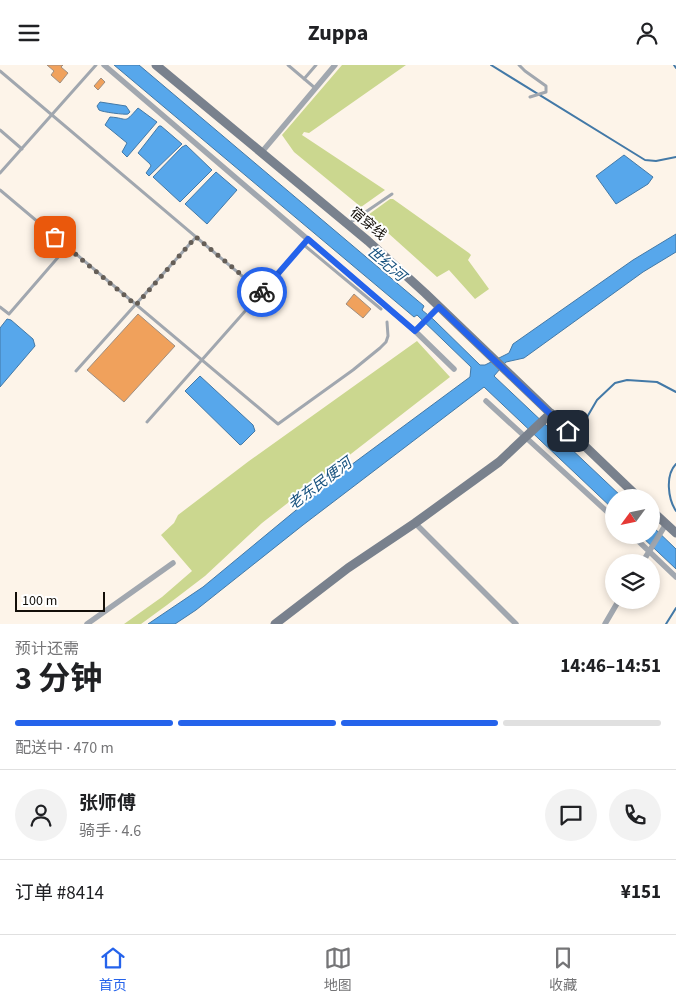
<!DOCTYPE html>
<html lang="zh">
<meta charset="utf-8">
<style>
:root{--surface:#fff;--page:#f2f2f2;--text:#202124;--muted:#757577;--line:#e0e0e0;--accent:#2563eb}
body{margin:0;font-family:"Source Sans 3","Noto Sans SC",sans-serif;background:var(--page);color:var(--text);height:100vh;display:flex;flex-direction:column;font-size:19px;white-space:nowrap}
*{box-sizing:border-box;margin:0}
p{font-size:16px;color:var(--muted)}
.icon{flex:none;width:28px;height:28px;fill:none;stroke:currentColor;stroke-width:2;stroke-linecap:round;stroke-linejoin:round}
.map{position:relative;height:559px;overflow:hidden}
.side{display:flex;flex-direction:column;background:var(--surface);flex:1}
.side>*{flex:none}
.needle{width:32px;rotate:237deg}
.buttons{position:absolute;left:605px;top:424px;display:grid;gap:10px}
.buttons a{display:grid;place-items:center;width:55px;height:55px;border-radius:50%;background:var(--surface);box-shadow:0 2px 8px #0003;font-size:25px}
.scale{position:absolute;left:15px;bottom:12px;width:90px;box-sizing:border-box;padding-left:5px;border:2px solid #130e08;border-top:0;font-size:14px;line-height:18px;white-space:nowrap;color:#130e08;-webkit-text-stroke:4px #fff;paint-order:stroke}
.pin{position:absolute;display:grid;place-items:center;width:42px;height:42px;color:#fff;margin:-21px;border-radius:10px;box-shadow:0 2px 8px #0006}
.courier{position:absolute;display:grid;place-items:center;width:50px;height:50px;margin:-25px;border:4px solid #2563eb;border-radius:50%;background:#fff;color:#222;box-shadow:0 1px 6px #0007}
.overview em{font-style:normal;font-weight:700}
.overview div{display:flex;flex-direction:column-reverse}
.overview{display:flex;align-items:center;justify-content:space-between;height:85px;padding:0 15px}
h1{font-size:32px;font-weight:700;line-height:38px}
.bar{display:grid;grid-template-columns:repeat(4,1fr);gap:8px 5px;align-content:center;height:60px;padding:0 15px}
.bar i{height:6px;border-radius:4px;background:var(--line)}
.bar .current{background:var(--accent)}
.bar p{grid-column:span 4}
.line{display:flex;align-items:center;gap:12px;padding:0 15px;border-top:1px solid var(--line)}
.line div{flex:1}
.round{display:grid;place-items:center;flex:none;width:52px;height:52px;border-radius:26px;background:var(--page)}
header{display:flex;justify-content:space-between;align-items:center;height:65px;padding:0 15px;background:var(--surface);font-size:22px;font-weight:700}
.dock{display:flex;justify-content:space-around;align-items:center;height:70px;border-top:1px solid var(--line);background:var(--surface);font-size:14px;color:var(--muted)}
.dock a{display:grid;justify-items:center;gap:2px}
.dock .current{color:var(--accent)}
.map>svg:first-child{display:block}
</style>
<header><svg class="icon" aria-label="menu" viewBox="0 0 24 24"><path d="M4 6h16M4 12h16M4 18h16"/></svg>Zuppa<svg class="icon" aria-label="person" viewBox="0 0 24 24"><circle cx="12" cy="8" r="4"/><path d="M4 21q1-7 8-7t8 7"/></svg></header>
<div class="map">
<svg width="676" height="559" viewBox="0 0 676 559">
<rect width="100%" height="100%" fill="#fdf4e9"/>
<path fill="#cbd78f" d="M 342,0 L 406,0 L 309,68 L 304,67 L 302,70 L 385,125 L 361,142 L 294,87 L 282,70 Z
M 390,134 L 393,134 L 469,188 L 471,190 L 468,195 L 489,224 L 475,234 L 449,205 L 437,212 L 368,150 Z
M 417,276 L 450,312 L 262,458 L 205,511 L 167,540 L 141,559 L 124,559 L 162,532 L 192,506 L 161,470 L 174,458 L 178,450 L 249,396 Z"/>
<path fill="#57a7eb" stroke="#4379a7" d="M 114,0 L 139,0 L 424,241 L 422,245 L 434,255 L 480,300 L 485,300 L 509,288 L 513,279 L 633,195 L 676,169 L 676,187 L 643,207 L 524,293 L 506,297 L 494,311 L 622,432 L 614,432 L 614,445 L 484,322 L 303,460 L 196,545 L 175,559 L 148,559 L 203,522 L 347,403 L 470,312 L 471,302 L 417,250 L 414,252 Z
M 100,37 L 126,41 L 130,47 L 128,49 C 125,50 102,47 99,45 C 98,44 98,42 97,41 Z
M 138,43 L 157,57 L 127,92 L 122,87 L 127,78 L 105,60 L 110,52 C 129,53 123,60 138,43 Z
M 159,61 L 161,61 L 182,79 L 149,111 L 146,108 L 151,101 L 150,99 L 138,88 Z
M 186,80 L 212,105 L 180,137 L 153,112 L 182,82 Z
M 624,90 L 653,112 L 648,119 L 616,139 L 596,111 Z
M 216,107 L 237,125 L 207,159 L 185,139 Z
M 7,254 L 11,255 L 33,274 L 35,281 L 0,322 L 0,263 Z
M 200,311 L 253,360 L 255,366 L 242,379 L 240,380 L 237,377 L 185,326 Z
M 651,460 L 676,484 L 676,504 L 640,470 L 651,470 Z"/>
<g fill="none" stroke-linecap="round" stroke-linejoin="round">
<path stroke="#4379a7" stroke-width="2" d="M 491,0 L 645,95 L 656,96 L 676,92
M 674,0 L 676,3
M 583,359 L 597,335 L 615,318 L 627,315 L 657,317 L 676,327
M 676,399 C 665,410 668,434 676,446
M 666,559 L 676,543"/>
</g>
<path fill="#f0a15c" stroke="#9f8e80" d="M 47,0 L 63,0 L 61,2 L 68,8 L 60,18 L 51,10 L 54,6 Z
M 101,13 L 105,17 L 98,25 L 94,21 Z
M 354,229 L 371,244 L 363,253 L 346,239 Z
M 138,249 L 175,281 L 124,337 L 87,305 Z"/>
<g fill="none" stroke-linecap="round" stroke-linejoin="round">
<path stroke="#a1a7af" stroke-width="3" d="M 288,0 L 315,23
M 519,0 L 525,6 L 546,21 L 546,27 L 530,32
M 0,6 L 261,227
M 304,14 L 316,0
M 0,65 L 22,84
M 0,108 L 96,0
M 0,125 L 278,359 L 353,305 L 380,283 L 386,277 L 388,271 L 387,257
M 348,159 L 392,129
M 304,180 L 381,244
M 0,242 L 9,249 L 67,182
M 76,306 L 196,172
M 147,357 L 308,175"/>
<path stroke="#a1a7af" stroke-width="5.5" d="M 104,0 L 415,266 L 454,304
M 261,88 L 335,0
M 415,266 L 439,241
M 486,336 L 614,453
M 415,458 L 516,559
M 632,470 L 676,512
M 642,498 L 666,459
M 87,559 L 173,498
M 605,559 L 619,535"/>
<path stroke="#79818d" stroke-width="9" d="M 156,0 L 368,176 L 425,228 L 638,432
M 651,445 L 676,468
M 275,559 L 348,503 L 415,458 L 499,397 L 551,348"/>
</g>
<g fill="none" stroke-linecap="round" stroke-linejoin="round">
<path stroke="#655e57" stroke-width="5" stroke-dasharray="0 9" d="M 55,172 L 136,240 L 196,172 L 262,227"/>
<path stroke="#2563eb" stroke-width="6" d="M 262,227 L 308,174 L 415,266 L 439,242 L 568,366"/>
</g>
<g text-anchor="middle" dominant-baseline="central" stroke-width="4" stroke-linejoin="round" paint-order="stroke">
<g font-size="14" fill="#130e08" stroke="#fff">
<text transform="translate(368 159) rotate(40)">宿穿线</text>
</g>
<g font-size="15" font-style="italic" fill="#19537f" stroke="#fff">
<text transform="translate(386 199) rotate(40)">世纪河</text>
<text transform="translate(320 419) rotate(-37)">老东民便河</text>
</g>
</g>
</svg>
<div class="buttons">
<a><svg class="needle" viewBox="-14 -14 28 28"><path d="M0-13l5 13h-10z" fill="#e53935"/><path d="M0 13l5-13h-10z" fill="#757577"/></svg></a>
<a><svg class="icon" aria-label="layers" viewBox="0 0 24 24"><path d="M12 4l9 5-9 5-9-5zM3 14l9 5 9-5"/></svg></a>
</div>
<div class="scale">100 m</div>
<div class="pin" style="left:55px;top:172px;background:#ea580c"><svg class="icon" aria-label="bag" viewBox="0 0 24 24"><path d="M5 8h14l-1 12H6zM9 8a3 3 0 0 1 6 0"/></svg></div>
<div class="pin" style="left:568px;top:366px;background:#1f2937"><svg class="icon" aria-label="home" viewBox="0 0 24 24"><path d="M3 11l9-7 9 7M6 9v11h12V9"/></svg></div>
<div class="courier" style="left:262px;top:227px"><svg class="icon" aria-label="bike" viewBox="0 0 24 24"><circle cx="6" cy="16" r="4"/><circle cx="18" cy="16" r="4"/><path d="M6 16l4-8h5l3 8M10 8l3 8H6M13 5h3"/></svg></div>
</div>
<section class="side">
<div class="overview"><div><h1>3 分钟</h1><p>预计还需</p></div><em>14:46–14:51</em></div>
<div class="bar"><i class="current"></i><i class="current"></i><i class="current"></i><i></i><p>配送中 · 470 m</p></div>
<div class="line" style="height:90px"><a class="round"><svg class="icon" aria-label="person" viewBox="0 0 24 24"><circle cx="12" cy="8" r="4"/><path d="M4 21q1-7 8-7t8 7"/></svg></a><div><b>张师傅</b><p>骑手 · 4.6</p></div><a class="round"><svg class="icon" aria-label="chat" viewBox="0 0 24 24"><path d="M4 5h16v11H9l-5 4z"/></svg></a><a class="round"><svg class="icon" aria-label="phone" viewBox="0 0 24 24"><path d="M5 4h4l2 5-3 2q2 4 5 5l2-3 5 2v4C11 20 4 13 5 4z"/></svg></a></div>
<div class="line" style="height:65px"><div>订单 #8414</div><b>¥151</b></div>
</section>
<nav class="dock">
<a class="current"><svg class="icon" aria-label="home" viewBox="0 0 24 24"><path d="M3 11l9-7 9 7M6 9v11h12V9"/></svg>首页</a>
<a><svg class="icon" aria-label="map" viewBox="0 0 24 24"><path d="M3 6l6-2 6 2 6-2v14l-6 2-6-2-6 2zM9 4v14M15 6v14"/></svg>地图</a>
<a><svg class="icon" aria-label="saved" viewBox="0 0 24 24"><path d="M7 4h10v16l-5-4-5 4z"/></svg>收藏</a>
</nav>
